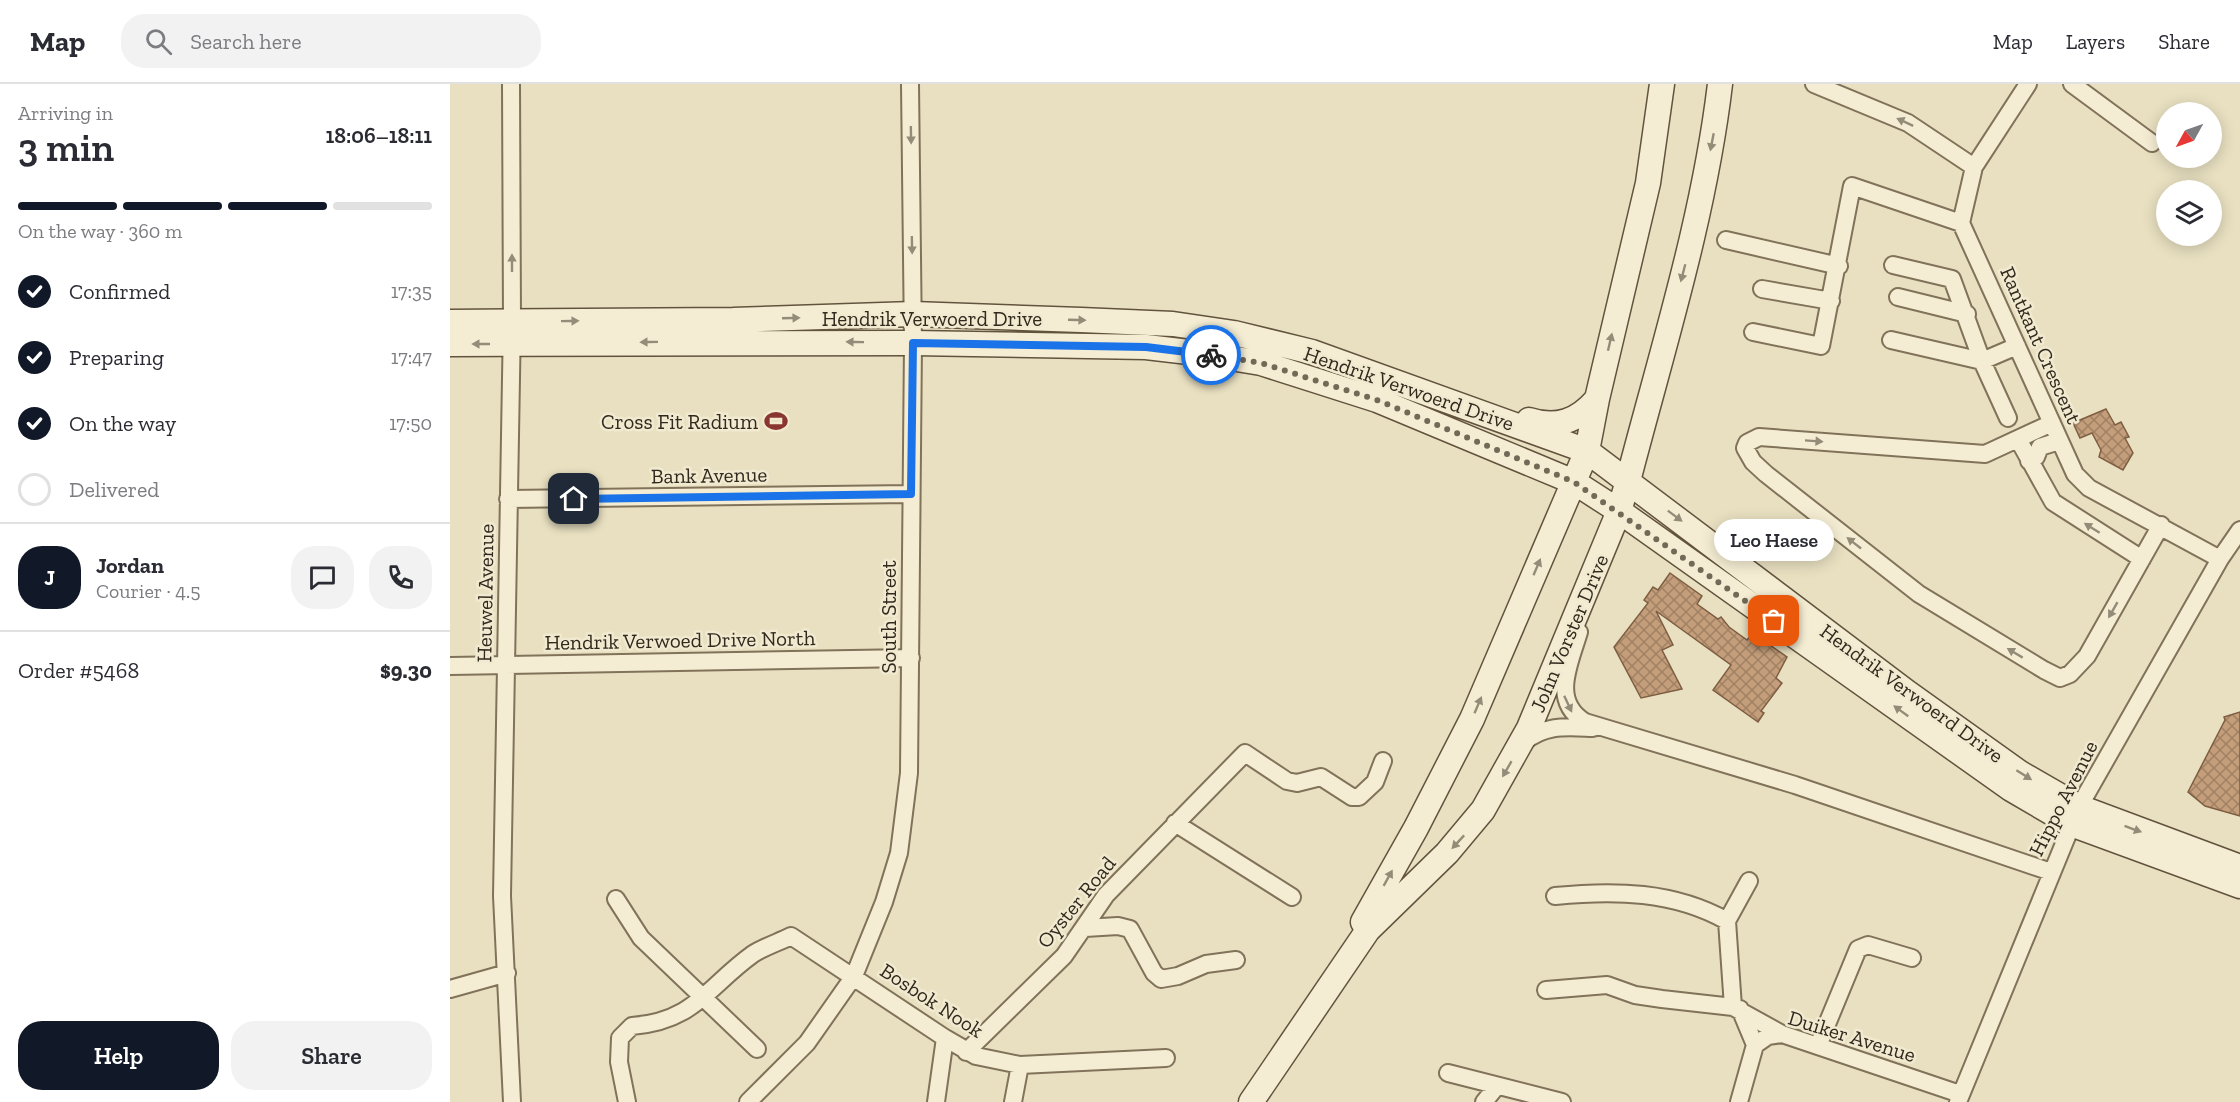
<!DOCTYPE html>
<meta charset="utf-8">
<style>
:root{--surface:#fff;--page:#f2f2f3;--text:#2b2b33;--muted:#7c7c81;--line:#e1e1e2;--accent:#111827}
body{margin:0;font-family:"Zilla Slab",serif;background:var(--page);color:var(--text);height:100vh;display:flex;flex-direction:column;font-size:22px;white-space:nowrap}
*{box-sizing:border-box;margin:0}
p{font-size:20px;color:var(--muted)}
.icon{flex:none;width:33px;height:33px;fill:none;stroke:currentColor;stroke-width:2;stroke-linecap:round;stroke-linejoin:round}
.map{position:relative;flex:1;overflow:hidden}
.panel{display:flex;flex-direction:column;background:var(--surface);width:450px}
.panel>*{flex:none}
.needle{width:39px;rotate:230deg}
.controls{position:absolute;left:1706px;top:18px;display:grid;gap:12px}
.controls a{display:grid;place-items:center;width:66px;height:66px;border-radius:50%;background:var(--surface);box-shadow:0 3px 15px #0003;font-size:30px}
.pin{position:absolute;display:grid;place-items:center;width:51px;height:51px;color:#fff;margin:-26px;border-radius:12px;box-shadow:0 3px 9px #0006}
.courier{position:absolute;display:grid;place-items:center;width:60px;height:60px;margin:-30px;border:4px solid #1a73e8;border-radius:50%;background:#fff;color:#222;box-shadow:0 2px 8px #0007}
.bubble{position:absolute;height:42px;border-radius:21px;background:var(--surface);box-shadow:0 3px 15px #0003;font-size:20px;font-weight:600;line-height:42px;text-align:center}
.overview em{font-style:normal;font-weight:600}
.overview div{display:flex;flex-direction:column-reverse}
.overview{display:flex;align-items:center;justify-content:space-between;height:102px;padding:0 18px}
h1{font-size:39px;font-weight:600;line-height:45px}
.bar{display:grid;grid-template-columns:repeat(4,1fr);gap:9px 6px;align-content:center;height:72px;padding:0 18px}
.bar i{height:8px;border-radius:4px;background:var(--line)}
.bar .active{background:var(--accent)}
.bar p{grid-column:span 4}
.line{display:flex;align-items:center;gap:15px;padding:0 18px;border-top:2px solid var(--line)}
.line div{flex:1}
.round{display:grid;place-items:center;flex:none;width:63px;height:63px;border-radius:24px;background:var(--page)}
ol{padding:0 18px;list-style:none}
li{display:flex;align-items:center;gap:18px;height:66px}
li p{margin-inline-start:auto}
li .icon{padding:6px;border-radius:50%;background:var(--accent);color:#fff;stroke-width:4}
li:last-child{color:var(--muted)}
li i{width:33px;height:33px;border:3px solid var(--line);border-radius:50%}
.button{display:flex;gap:12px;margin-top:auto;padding:12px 18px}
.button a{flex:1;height:69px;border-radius:24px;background:var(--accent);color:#fff;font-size:24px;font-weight:600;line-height:69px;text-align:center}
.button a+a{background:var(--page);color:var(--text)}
header{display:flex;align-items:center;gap:36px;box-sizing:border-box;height:84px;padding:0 30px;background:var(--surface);border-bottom:2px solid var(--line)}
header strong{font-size:28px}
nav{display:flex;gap:33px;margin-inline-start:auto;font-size:21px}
.search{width:420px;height:54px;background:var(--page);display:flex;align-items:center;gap:15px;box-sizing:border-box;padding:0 21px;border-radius:24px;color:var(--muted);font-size:22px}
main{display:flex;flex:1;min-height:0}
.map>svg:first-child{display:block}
</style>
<header>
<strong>Map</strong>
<div class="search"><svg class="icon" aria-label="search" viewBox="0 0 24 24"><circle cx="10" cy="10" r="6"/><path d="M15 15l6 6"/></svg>Search here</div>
<nav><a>Map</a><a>Layers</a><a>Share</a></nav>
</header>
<main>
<section class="panel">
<div class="overview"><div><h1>3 min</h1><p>Arriving in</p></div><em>18:06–18:11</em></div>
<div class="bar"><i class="active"></i><i class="active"></i><i class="active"></i><i></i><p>On the way · 360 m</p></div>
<ol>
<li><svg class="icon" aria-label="check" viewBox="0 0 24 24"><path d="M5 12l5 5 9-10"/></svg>Confirmed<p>17:35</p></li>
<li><svg class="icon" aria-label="check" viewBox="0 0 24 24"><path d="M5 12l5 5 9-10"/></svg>Preparing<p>17:47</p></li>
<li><svg class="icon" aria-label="check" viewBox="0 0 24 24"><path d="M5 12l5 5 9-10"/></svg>On the way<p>17:50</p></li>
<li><i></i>Delivered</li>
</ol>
<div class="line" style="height:108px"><b class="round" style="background:var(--accent);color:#fff">J</b><div><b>Jordan</b><p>Courier · 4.5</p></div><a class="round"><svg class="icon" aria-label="chat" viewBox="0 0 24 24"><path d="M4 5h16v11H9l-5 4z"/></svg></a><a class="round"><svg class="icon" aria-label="phone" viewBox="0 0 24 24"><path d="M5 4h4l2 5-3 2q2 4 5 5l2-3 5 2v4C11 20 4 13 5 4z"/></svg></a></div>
<div class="line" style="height:78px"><div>Order #5468</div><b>$9.30</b></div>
<div class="button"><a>Help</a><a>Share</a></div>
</section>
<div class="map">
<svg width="1790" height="1018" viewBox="0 0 1790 1018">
<defs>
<pattern id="building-cross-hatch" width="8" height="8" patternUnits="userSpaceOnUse" patternTransform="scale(1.5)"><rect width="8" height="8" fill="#c49e7a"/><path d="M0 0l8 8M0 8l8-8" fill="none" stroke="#a08163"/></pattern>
</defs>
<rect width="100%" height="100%" fill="#e9e0c1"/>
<path fill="url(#building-cross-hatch)" stroke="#7e5e42" stroke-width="1.5" d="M 1656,325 L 1665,341 L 1671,338 L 1679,353 L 1675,354 L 1683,369 L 1673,386 L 1649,373 L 1651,366 L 1642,349 L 1630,354 L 1623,339 Z
M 1220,489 L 1252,512 L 1247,520 L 1268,535 L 1271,533 L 1279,543 L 1297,556 L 1303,549 L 1337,573 L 1326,594 L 1332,599 L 1311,627 L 1314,629 L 1308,638 L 1263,606 L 1281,581 L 1206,527 L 1223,561 L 1212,566 L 1232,605 L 1191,614 L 1164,563 L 1198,519 L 1194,516 L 1203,503 L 1208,506 Z
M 1790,628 L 1790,732 L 1755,722 L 1738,708 L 1775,636 L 1774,633 Z"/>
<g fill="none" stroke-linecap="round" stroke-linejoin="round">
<g stroke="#81725a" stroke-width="20">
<path id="street" d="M 61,0 L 62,237 L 52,812 L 62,1018
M 1364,0 L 1458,39 L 1524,83
M 1578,0 L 1524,83 L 1511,139 L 1625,390 L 1639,404 L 1770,475
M 1622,0 L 1702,59
M 1276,156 L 1389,182
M 1443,181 L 1502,195 L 1532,277 L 1567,262
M 1312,205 L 1381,217
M 1448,213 L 1517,230
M 1303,248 L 1371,262 L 1402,102 L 1511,139
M 1441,256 L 1532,277 L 1558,334
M 1602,339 L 1535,370 L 1309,353 L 1297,359 L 1295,364 L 1303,378 L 1316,390 L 1469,510 L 1594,586 L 1610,594 L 1620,590 L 1637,572 L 1711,441
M 1568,355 L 1603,418 L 1692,475
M 1579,377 L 1586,373 L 1590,363 L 1609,357
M 58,415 L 461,410
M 1129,548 C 1120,579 1100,617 1135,638 L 1345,701 L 1601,788
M 0,582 L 461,574
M 1074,658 C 1095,640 1117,643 1143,644
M 725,739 L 842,813
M 1105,812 C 1164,806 1224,807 1277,837
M 166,815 L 191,854 L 307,965
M 635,844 L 668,842 L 680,845 L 704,889 L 711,895 L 728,892 L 756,880 L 786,876
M 0,905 L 57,889
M 1096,906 L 1157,901 L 1185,911 L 1212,915 L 1283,923 L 1332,950
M 1283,923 L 1277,837 L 1299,797
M 1290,925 L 1305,961
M 1368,962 L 1408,865 L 1418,861 L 1462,874
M 516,968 L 614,872 L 656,811 L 795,669 L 837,697 L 847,699 L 871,693 L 902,713 L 909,713 L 925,698 L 933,677
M 998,989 L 1112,1018
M 177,1018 L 169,978 L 170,954 L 182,942 C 245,937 257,903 303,870 C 314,863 329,858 341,852 L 495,954 L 526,972 L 570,981 L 716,974
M 298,1018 L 357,959 L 404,892 L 434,818 L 449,769 L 459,689 L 463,259 L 460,0
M 486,1018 L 495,954
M 563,1018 L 570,981
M 1034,1018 L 1047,1002
M 1289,1018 L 1305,961 L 1318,952 L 1332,950 L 1510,1010
M 1508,1018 L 1629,723 L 1770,475 L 1790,446"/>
</g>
<g stroke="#62533e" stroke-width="27">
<path id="secondary" d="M 0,238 L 283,236 L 463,230 L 631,236 L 723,240 L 784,249 L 862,268 L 1137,367 L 1458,609 L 1570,689 L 1629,723 L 1790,783
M 0,260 L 463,259 L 696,263 L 756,270 L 811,279 L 927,316 L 1124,398 L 1169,427 L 1561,705 L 1621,740 L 1790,802
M 1079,336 C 1107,345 1128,337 1147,315
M 913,838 L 966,744 L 1022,635 L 1137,367 L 1147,315 L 1198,99 L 1212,0
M 801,1018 L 918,846 L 997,769 L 1033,726 L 1079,644 L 1169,427 L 1178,397 C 1212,266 1254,135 1270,0"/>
</g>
<use href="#street" stroke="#f5edd3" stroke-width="16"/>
<use href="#secondary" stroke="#f5edd3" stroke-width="24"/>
</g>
<defs><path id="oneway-solid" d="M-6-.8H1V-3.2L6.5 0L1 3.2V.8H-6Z" transform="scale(1.5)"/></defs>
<g fill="#948b78">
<use href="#oneway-solid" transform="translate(1455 38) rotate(-155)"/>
<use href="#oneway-solid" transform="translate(461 51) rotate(89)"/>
<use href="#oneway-solid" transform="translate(1262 58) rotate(101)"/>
<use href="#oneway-solid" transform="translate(462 161) rotate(89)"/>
<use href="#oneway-solid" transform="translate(62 179) rotate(-90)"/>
<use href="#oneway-solid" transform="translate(1233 189) rotate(105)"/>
<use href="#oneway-solid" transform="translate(341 234) rotate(-2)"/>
<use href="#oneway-solid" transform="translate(627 236) rotate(2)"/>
<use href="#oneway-solid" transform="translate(120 237) rotate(-1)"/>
<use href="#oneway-solid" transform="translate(199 258) rotate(179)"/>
<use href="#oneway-solid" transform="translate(405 258) rotate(-179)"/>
<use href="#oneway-solid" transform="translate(1160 258) rotate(-77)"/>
<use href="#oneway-solid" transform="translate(31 260) rotate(-180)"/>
<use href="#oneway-solid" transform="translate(1364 357) rotate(4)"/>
<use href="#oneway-solid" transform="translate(1225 432) rotate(37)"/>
<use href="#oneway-solid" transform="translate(1642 444) rotate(-148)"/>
<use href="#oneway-solid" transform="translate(1404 459) rotate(-142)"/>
<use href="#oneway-solid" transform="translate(1087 483) rotate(-67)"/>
<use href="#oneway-solid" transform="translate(1663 526) rotate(120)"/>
<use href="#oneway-solid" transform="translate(1565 569) rotate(-149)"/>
<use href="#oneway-solid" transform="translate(1118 620) rotate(65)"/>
<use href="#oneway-solid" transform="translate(1028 621) rotate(-67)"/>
<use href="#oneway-solid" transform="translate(1451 627) rotate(-144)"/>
<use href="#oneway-solid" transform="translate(1057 685) rotate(120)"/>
<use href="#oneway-solid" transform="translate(1574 691) rotate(32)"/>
<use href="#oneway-solid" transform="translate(1683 745) rotate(20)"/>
<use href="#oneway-solid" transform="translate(1008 758) rotate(133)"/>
<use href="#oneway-solid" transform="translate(938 794) rotate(-61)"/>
</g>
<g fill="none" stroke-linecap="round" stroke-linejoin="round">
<path stroke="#726956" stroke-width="6" stroke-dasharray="0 10.8" d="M 761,271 L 811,279 L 927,316 L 1124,398 L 1324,537"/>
<path stroke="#1a73e8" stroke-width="8" d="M 124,415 L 461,410 L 463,259 L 696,263 L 761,271"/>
</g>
<defs>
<g id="stadium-bare" transform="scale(1.8)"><path d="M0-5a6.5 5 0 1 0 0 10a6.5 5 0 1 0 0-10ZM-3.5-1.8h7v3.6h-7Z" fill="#8a3630" stroke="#f1ead0" stroke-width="2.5" paint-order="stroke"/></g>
</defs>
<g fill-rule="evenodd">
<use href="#stadium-bare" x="326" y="337"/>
</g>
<g text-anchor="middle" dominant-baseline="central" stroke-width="5" stroke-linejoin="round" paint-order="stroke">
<g font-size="21" fill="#32291d" stroke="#f1ead0">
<text x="482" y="234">Hendrik Verwoerd Drive</text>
<text transform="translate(1591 261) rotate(66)">Rantkant Crescent</text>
<text transform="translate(959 304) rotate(19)">Hendrik Verwoerd Drive</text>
<text transform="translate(259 391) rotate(-1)">Bank Avenue</text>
<text transform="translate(35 509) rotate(-89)">Heuwel Avenue</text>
<text transform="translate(438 533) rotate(-90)">South Street</text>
<text transform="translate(1119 549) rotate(-67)">John Vorster Drive</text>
<text transform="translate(230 556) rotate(-1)">Hendrik Verwoed Drive North</text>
<text transform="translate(1462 609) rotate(36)">Hendrik Verwoerd Drive</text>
<text transform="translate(1613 714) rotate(-63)">Hippo Avenue</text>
<text transform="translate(626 818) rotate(-51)">Oyster Road</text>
<text transform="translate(482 916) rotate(33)">Bosbok Nook</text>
<text transform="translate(1402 952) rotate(17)">Duiker Avenue</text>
</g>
<g font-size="21" fill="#32291d" stroke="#f1ead0" text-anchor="end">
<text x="308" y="337">Cross Fit Radium</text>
</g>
</g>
</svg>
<div class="controls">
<a><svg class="needle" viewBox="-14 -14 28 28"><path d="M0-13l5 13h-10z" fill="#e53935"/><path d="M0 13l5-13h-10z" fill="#7c7c81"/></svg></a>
<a><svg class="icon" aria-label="layers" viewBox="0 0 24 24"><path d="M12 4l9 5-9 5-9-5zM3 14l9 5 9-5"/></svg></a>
</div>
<div class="pin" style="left:1324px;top:537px;background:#ea580c"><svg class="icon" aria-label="bag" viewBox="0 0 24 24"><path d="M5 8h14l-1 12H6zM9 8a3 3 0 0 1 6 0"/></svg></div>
<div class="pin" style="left:124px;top:415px;background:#1f2937"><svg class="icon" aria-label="home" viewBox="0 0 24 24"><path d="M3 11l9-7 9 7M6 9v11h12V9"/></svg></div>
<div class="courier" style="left:761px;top:271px"><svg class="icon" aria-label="bike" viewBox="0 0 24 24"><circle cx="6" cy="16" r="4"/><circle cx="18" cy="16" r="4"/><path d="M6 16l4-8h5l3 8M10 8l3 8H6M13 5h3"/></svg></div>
<div class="bubble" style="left:1264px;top:435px;width:120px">Leo Haese</div>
</div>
</main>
